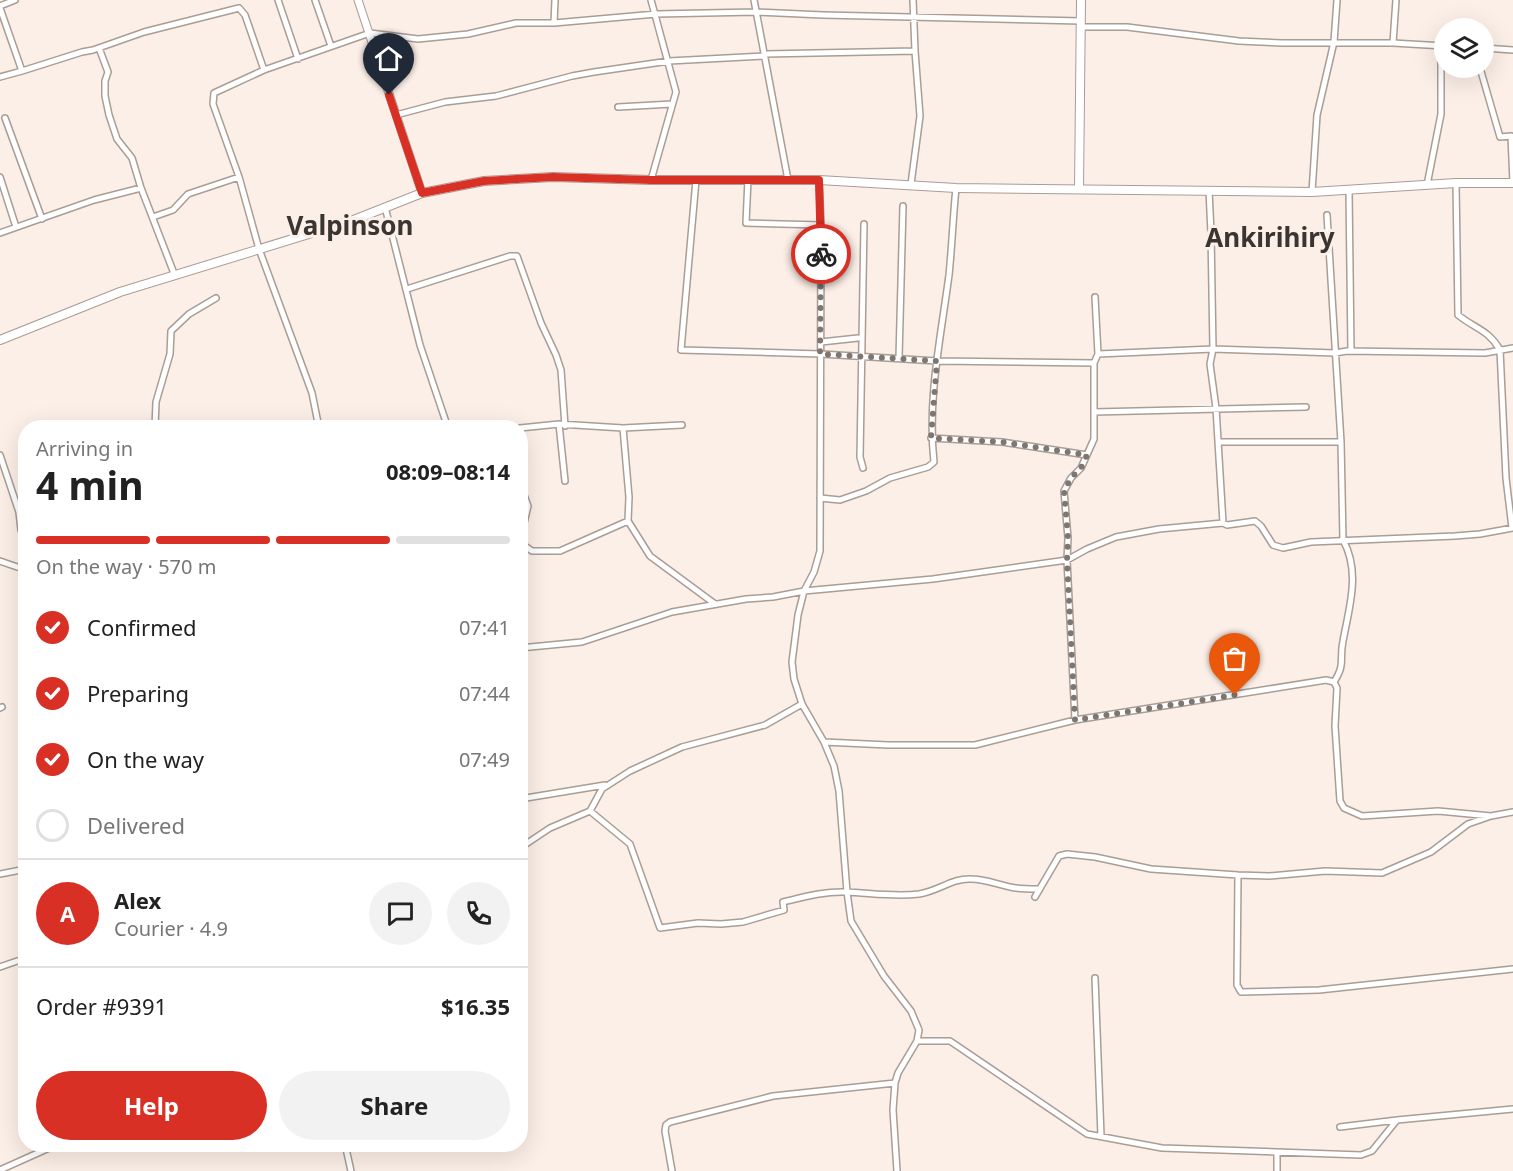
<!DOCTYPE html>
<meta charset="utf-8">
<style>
:root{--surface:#fff;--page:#f2f2f2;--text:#222;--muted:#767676;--line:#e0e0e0;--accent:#d93025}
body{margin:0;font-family:"Noto Sans",sans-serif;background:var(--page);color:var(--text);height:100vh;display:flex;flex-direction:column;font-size:22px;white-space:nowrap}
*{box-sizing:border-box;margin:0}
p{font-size:20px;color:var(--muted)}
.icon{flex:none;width:33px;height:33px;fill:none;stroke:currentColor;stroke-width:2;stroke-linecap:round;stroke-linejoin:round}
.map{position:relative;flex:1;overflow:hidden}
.sheet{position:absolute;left:18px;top:420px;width:510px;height:732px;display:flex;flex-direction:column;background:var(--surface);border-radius:24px;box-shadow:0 6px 24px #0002}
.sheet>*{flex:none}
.tools{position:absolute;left:1434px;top:18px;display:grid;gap:12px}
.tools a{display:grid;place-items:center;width:60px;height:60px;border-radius:50%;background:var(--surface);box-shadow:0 6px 24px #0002;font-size:30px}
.pin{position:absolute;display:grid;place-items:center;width:51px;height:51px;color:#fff;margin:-62px -26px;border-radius:50% 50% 50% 0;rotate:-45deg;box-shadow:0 0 6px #0007}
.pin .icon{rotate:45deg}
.courier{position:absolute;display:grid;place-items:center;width:60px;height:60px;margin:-30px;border:4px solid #d93025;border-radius:50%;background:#fff;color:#222;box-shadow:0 2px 8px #0007}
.headline em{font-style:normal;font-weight:700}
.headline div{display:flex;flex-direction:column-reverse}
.headline{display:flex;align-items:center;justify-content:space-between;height:102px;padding:0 18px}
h1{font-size:39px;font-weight:700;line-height:45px}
.bar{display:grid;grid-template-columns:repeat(4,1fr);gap:9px 6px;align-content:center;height:72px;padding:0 18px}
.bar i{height:8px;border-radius:4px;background:var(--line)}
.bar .current{background:var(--accent)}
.bar p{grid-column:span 4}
.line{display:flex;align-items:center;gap:15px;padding:0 18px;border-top:2px solid var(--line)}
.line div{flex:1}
.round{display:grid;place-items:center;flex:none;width:63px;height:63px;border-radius:32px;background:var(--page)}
ol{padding:0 18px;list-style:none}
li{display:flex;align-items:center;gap:18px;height:66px}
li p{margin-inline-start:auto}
li .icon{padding:6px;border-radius:50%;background:var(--accent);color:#fff;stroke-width:4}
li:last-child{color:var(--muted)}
li i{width:33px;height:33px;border:3px solid var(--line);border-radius:50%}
.action{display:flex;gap:12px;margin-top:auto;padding:12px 18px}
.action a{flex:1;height:69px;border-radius:36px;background:var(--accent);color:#fff;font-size:24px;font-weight:700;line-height:69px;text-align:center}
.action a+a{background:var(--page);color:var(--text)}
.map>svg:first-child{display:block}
</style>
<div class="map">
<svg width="1513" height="1171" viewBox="0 0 1513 1171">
<rect width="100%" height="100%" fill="#fcefe7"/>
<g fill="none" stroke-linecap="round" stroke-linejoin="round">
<g stroke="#a99d96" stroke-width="8">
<path id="minor" d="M 278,0 L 298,59
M 315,0 L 331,46
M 754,0 L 788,180
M 913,0 L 915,51
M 0,6 L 15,0
M 0,8 L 22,71 L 0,77
M 554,23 L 555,0
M 1080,27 L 1127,27 L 1239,41 L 1282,43 L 1393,43 L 1444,46
M 1393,43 L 1396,0
M 99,48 L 108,72 L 105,81 L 105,96 L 109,115 L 117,139 L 132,158 L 141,188 L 175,276
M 1484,48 L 1513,50
M 765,54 L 915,51 L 920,116 L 911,184
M 1480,68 L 1500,137 L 1511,136 L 1513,183
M 22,71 L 82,52 L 93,50 L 144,32 L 239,8 L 245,15 L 264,70
M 618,107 L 672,104
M 396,115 L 445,102 L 496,96 L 572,76 L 594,72 L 669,61 L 765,56
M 5,118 L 42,219
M 0,177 L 16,227
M 748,179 L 746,223 L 821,225
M 651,180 L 676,92 L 651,0
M 696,180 L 681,350 L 821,354 L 937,361 L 1094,363
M 819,180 L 821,225 L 820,551 L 814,572 L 804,591 L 798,615 L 792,662 L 794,679 L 802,704 L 824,742 L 834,766 L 839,791 L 847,892 L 851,921 L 884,976 L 911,1011 L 919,1030 L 917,1041 L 898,1073 L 895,1083 L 893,1110 L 897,1171
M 1456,183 L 1458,315 C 1474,328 1489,330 1500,350 L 1506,478 L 1512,528
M 1427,185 L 1441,114 L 1441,54 L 1444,46
M 1209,190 L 1211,233 L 1213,349 L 1210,364 L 1216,408 L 1223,523
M 1349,191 L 1351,351
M 1312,192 L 1317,115 L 1334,42 L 1337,0
M 385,207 L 420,345 L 448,428
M 1327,215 L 1341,442 L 1343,540 C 1361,572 1349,608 1343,641 C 1339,660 1346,663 1334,682
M 153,217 L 173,210 L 188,194 L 239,177
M 0,233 L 94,200 L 141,188
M 407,289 L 510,256 L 517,256 L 541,323 L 556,355 L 561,370 L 565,426
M 821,342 L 858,338
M 1098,354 L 1213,349 L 1335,353 L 1347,351 L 1485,353 L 1513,348
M 899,358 L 903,206
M 1094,412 L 1306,407
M 559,424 L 565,481
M 155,428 L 156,402 L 170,354 L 171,331 L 189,314 L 216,298
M 319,428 L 312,393 L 259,249 L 239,177 L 213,104 L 214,93 L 264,70 L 370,33 L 418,39 L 468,34 L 516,23 L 554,23 L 656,14 L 756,12 L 823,15 L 1081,21
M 520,428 L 559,424 L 623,428 L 682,425
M 623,428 L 629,497 L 628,521 L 650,556 L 715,604
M 931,438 L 1002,442 L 1087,455
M 1219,442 L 1341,442
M 0,455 L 19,512 L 21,530 L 26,541
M 863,468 L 860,457 L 864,224
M 520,484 L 528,506 L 523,527 L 523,539 L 525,546 L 532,551 L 560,551 L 628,521
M 820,498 L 840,500 L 866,491 L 890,478 L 928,467 L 934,462 C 927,400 941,336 949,275 C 952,246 953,217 956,188
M 0,561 L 26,570
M 520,648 L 582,642 L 672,612 L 746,599 L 773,597 L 804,591 L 933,579 L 1067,560 L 1087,549 L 1116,537 L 1159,529 L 1223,523 L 1227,525 L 1255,521 L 1261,526 L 1273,545 L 1283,548 L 1311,542 L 1455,536 L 1480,534 L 1513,528
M 0,708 L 2,707
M 1075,720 L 1067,560 L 1068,538 L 1064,491 L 1071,478 L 1081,468 L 1094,439 L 1094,363 L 1098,354 L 1095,297
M 824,742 L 888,745 L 975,745 L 1075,720 L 1326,680 L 1334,682 L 1337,688 L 1335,726 L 1340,801 L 1344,808 L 1362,816 L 1438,811 L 1491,816
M 520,799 L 605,785
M 590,811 L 630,844 L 660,928 L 698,923 L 721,924 L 743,922 L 784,910 L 783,902 C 804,897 825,891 846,892 C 871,893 894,897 919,894 C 939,891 952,878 971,879 C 987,879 1001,886 1016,888 C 1023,889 1031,889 1039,889
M 520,848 L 550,828 L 590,811 L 602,789 L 630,771 L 682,747 L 765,725 L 802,704
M 0,874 L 26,869
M 1238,875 L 1237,985 L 1241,992 L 1319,990 L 1513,969
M 1035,897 L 1059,856 L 1067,854 L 1095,857 L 1151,869 L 1238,875 L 1269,876 L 1325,871 L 1382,873 L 1431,852 L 1468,824 L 1491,816 L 1513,812
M 0,967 L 26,958
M 1095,978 L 1101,1136
M 917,1041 L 950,1041 L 1087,1134 L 1162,1148 L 1361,1155 L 1372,1151 L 1397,1120 L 1513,1109
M 1340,1127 L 1397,1120
M 345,1144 L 351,1171
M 0,1170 L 58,1144
M 672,1171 L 665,1131 L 666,1125 L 670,1122 L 773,1096 L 895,1083
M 1277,1171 L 1277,1153"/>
</g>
<g stroke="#a99d96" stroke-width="9">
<path id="tertiary" d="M 358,0 L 422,193"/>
</g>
<g stroke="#a99d96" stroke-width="10">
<path id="secondary" d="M 1079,189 L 1081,0
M 0,340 L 120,292 L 351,221 L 422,193 L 484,181 L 553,177 L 651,180 L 819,180 L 956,188 L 1312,192 L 1456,183 L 1513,183"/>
</g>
<use href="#minor" stroke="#fff" stroke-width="5"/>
<use href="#tertiary" stroke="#fff" stroke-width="7"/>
<use href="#secondary" stroke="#fff" stroke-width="8"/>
</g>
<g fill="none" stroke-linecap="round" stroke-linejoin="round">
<path stroke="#7e7671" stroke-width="6" stroke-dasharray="0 10.8" d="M 821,254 L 820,354 L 937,361 L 931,438 L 1002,442 L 1087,455 L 1081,468 L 1071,478 L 1064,491 L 1068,538 L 1067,560 L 1075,720 L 1235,695"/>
<path stroke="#d93025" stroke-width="8" d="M 389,95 L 422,193 L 484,181 L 553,177 L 651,180 L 819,180 L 821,254"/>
</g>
<g text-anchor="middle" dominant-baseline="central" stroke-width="6" stroke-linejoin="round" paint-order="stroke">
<g font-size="26" font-weight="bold" fill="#3a3532" stroke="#fcefe7">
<text x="350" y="225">Valpinson</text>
<text x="1270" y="237">Ankirihiry</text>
</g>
</g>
</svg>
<div class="tools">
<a><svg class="icon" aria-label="layers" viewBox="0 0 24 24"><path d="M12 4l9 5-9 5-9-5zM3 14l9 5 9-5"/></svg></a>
</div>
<div class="pin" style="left:1235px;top:695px;background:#ea580c"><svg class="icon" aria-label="bag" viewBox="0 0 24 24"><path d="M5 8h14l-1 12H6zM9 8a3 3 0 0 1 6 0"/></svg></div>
<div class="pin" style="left:389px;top:95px;background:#1f2937"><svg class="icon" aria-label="home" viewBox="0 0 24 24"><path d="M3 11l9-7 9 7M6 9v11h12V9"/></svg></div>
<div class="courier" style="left:821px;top:254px"><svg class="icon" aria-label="bike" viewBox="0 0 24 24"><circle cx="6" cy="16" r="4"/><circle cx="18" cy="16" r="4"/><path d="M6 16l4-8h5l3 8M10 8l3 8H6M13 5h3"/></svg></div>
<section class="sheet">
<div class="headline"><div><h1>4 min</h1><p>Arriving in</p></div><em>08:09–08:14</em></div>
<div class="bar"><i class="current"></i><i class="current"></i><i class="current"></i><i></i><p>On the way · 570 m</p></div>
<ol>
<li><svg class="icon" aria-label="check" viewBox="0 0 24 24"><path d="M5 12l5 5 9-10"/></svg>Confirmed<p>07:41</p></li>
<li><svg class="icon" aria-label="check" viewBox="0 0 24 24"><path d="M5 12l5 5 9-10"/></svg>Preparing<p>07:44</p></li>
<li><svg class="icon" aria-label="check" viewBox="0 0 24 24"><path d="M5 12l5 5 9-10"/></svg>On the way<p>07:49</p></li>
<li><i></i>Delivered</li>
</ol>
<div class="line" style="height:108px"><b class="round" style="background:var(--accent);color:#fff">A</b><div><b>Alex</b><p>Courier · 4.9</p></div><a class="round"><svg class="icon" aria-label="chat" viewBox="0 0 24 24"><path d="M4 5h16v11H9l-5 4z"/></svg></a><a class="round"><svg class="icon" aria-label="phone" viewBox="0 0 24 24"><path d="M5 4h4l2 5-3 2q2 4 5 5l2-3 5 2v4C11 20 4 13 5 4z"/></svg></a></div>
<div class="line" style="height:78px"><div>Order #9391</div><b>$16.35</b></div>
<div class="action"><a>Help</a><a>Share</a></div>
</section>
</div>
